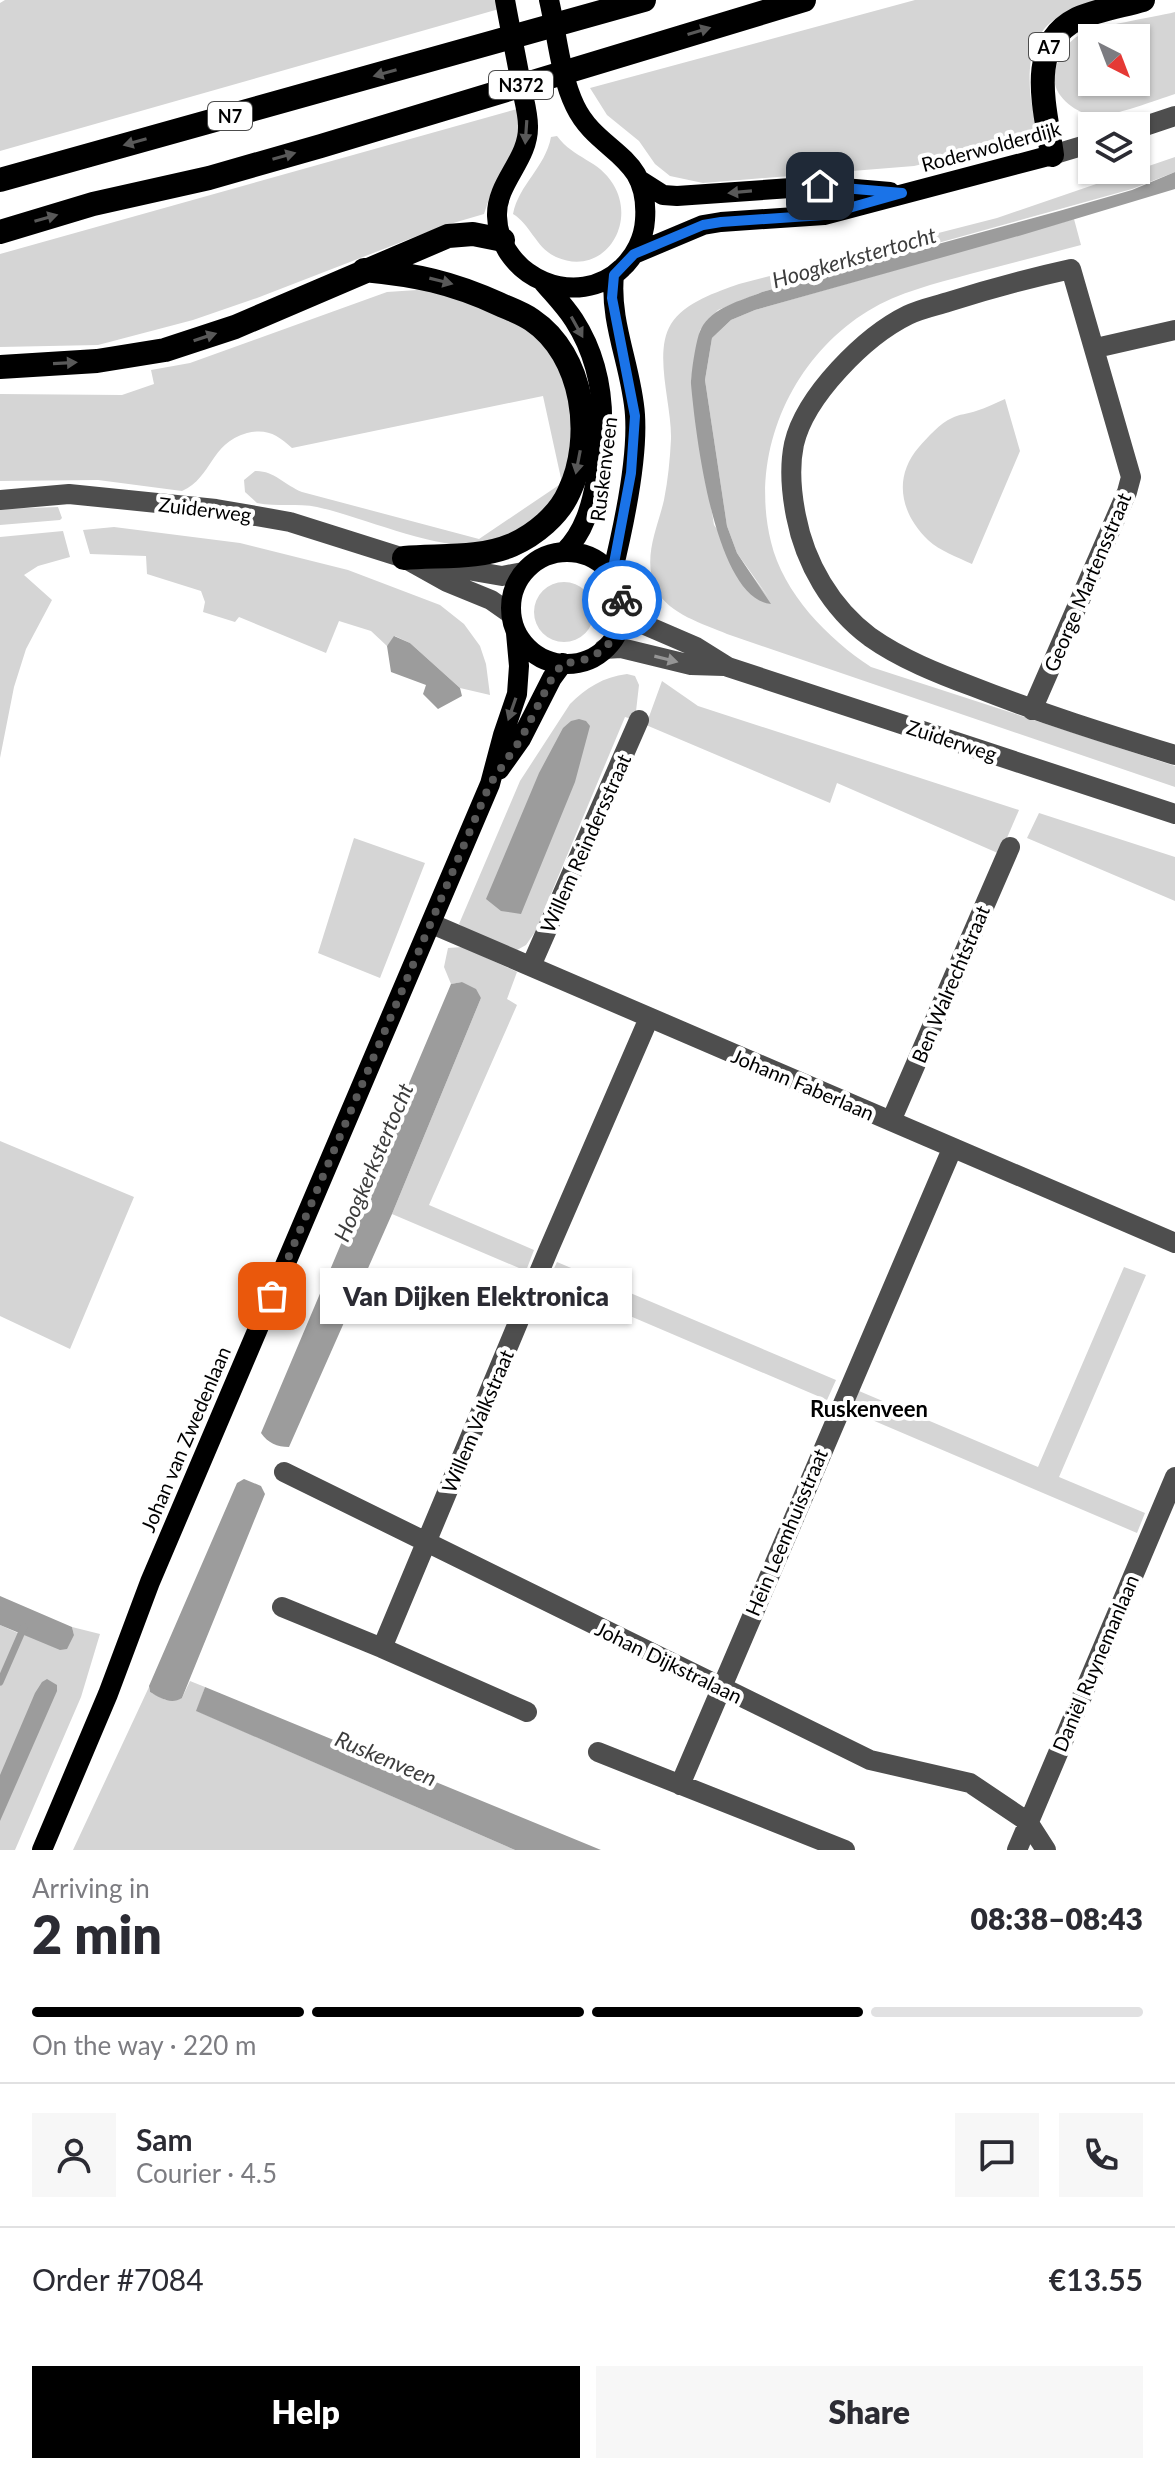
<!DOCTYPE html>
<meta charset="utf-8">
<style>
:root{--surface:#fff;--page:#f7f7f7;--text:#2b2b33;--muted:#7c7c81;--line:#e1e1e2;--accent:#000}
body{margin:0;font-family:Lato,sans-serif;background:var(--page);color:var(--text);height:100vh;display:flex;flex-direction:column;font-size:30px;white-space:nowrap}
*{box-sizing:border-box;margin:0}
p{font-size:26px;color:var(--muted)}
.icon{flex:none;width:44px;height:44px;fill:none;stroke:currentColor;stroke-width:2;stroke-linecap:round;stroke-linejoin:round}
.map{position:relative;height:1850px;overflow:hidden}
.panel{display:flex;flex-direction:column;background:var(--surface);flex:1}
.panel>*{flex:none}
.needle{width:52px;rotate:138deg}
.controls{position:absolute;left:1078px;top:24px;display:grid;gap:16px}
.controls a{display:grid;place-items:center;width:72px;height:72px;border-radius:0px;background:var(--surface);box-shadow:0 2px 6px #0004;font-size:40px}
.pin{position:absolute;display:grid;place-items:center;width:68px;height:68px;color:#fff;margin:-34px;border-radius:16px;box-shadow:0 4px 12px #0006}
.courier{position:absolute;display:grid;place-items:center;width:80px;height:80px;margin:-40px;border:6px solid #1a73e8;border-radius:50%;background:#fff;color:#222;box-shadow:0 2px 10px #0007}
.bubble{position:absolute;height:56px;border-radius:0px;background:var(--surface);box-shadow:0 2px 6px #0004;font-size:26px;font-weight:800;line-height:56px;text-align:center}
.head em{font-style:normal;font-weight:800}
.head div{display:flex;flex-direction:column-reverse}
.head{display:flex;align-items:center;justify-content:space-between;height:136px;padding:0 32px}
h1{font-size:52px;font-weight:800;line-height:60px}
.bar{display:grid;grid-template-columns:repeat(4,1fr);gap:12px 8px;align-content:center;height:96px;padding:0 32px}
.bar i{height:10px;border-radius:6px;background:var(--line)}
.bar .on{background:var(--accent)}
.bar p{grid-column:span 4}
.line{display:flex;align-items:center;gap:20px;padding:0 32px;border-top:2px solid var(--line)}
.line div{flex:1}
.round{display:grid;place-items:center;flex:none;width:84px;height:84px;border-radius:0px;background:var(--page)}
.action{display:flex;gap:16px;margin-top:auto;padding:16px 32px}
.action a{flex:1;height:92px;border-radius:0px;background:var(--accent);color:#fff;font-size:32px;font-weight:800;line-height:92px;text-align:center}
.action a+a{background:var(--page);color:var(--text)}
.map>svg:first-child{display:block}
</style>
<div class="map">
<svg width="1175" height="1850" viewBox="0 0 1175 1850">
<rect width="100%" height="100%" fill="#fff"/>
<path fill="#d5d5d5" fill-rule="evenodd" d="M 5,0 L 497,0 L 499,9 L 0,151 L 0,3 Z
M 915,0 L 1111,0 C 1096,5 1079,8 1064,14 C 1030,29 1027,68 1031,100 C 1034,117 1039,126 1027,140 L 914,166 L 703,183 L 670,176 L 655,164 L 639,141 L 607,115 L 590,88 Z
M 1175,12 L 1175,94 C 1156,100 1115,116 1097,116 C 1081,116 1058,100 1055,84 C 1051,69 1065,43 1078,36 C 1098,25 1151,18 1175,12 ZM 1092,38 L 1136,38 L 1136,82 L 1092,82 Z
M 517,109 L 519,133 L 515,150 L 492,190 L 484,214 L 443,226 L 257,298 L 193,320 L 98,345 L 0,347 L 0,254 Z
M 557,136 C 574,159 599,160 613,184 C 638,224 603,278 556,257 C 536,248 531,225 513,214 C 519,184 545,168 551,137 Z
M 1175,157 L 1175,172 L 1132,189 L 762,292 L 718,310 L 700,330 L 691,380 L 714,525 L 769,598 L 737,553 L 727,526 L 705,380 L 712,338 L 731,320 L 755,310 L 1074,219 L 1081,245 C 1044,255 1007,264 970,274 C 934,284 899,292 868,311 C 791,358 749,454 771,542 C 783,593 828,639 871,667 L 1175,766 L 1175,787 L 727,634 C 704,624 668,614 656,589 C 642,558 657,530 664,500 C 668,480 670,459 671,439 C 672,405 653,353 671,324 C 685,302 717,292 739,284 L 997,218 Z
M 417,290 C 426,291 437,290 447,293 C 461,297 526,326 535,334 C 571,366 583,444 562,487 C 549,517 515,541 482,545 C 438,551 363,517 317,507 C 298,503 277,507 257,503 L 245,492 L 244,480 L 255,471 C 273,470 285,485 302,492 L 479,539 L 562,483 L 543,396 L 292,448 C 278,435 267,428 247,433 C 209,444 213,477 182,491 L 98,480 L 0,481 L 0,394 L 122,395 L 154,384 L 151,370 L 190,363 L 387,292 Z
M 1005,399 L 1020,451 L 972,564 C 957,557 940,551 928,540 C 900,513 893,477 919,447 C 928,437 940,423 952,418 C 959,414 968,414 976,411 C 986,408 995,403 1005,399 Z
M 58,507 L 62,518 L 60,520 L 0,525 L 0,509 Z
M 114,527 L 240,543 L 348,570 L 440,605 L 464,624 L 480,646 L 486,664 L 490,695 L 460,688 L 410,643 L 395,636 L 387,646 L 371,631 L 339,621 L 326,653 L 239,617 L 235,622 L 203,612 L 205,602 L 201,591 L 147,574 L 146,556 L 90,554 L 83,530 Z
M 63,531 L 70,557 L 38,566 L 24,575 L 52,600 L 26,649 L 14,687 L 0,758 L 0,537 Z
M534 612a30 30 0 1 1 60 0a30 30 0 1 1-60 0Z
M 627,674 L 635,676 L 639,685 L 635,720 L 625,717 L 535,932 L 526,945 L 517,950 L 477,937 L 459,924 L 520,781 L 570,704 C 586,688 603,677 627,674 Z
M 662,681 L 698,706 L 1019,810 L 1000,854 L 837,783 L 830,803 L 646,725 Z
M 1039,813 L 1175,857 L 1175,901 L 1027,838 Z
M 354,838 L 425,863 L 380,978 L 318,953 Z
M 463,947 L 517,972 L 507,999 L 517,1005 L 429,1205 L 534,1250 L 526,1271 L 392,1214 L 481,998 L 462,982 L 451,984 L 444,967 L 448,948 Z
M 0,1141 L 134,1197 L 70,1349 L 0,1316 Z
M 557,1262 L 836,1380 L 827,1400 L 548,1281 Z
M 1124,1267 L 1146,1275 L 1059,1477 L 1145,1513 L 1137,1533 L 851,1411 L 859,1391 L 1038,1467 Z
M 0,1625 L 20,1634 L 74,1635 L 72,1627 L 100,1634 L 81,1697 L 15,1850 L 0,1850 Z
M 190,1681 L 205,1687 L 197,1711 L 515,1850 L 73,1850 L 149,1687 L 150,1692 L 165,1700 L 182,1698 Z"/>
<path fill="#9c9c9c" d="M 1175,172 L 1175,189 L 1022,235 L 755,310 L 731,320 L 712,338 L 705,380 L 727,526 L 737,553 L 771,604 C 714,599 695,429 691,384 C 691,374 696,338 701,329 C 712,307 741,301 762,292 L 1059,211 L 1132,190 Z
M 394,636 L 410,643 L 460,688 L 462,696 L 438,709 L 423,694 L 426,685 L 391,672 L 387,646 Z
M 579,719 L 586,721 L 590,726 L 575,782 L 521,914 L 501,911 L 486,899 L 539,773 L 563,728 L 571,721 Z
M 462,982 L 476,989 L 481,998 L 392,1214 L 289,1447 C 277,1447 268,1443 261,1433 L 451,984 Z
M 244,1479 L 261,1486 L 265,1494 L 182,1698 C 171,1705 160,1698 150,1692 L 149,1686 L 237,1483 Z
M 0,1596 L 72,1627 L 74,1635 L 67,1649 L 60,1650 L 0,1625 Z
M 47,1679 L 57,1685 L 57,1691 L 0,1821 L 0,1775 L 35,1693 L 42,1682 Z
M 205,1687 L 601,1850 L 515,1850 L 196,1711 Z"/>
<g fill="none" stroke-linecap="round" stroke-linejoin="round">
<path stroke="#9c9c9c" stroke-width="7" d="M 0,1682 L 24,1627"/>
<path stroke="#4e4e4e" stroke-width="20" d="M 1136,129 L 1175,116
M 1052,155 L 1092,143
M 1096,348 L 1175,330
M 0,500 L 69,494 L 216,509 L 290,522 L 404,558 L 447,582 L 491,600 L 511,614
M 427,563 L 502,576 L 523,572
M 623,611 L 631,619 L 696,647 L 728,667 L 1175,814
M 604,649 L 621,648 L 691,665 L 724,666
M 1032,710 L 1127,492 L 1131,477 L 1071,269 C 1030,278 989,289 948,302 C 935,306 920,309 908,315 C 865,336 805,396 794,444 C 789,468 791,491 796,516 C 805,563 831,608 870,637 C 901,659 939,674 974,687 C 1040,713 1107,734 1175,755
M 432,924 L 1175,1243
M 531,966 L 639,720
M 891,1121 L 1010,847
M 284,1472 L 870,1760 L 970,1783 L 1028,1822 L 1046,1850
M 282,1607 L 382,1648 L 527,1712
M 382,1648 L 548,1251 L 649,1018
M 598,1752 L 845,1850
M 680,1785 L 952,1149
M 1017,1850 L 1175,1477"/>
<path stroke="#000" stroke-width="20" d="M 505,0 C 510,28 516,56 521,84 C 523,97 528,112 528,126 C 529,160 496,182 497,216 C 499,278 578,311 622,268 C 635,256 644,238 645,220 C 650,153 598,154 575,106 C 560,75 557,34 549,0
M 641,181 L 663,195 L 677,196 L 820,186 L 890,192
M 634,254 L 703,225 L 721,222 L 824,215 L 1052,155
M 543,282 C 553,294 565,306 574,320 C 605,368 607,426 596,480 C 591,507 584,532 565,551
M511 608a56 56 0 1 1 112 0a56 56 0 1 1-112 0Z
M 612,574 C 623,529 638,461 635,415 C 632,368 609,323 614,275
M 499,770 L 521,739 L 552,678 L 563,663
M 42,1850 L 108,1694 L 150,1582 L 490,784 L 503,735 L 517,694 L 519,666 L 516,633"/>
<path stroke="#000" stroke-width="24" d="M 1052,155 C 1046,110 1025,45 1077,19 C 1097,10 1122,6 1143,0
M 0,180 L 644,0
M 0,232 L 93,204 L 209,178 L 321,146 L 804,0
M 364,270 C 416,275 451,282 499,304 C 510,309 522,313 532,320 C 584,355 595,438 569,492 C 559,515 535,535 512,545 C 479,559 440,555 404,558
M 0,367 L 97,361 L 165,350 L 235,327 L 448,236 L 473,234 L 503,240"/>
</g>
<defs><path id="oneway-solid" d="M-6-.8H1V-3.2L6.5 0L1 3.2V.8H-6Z" transform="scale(2)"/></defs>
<g fill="#595959">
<use href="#oneway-solid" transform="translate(699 31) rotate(-17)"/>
<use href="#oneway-solid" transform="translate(385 73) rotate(164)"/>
<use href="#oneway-solid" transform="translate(526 132) rotate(94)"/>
<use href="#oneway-solid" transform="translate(135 142) rotate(164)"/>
<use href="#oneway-solid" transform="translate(284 156) rotate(-16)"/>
<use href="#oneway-solid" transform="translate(740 192) rotate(175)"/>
<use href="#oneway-solid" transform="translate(46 218) rotate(-16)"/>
<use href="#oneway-solid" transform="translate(441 281) rotate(14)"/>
<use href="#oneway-solid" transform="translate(577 327) rotate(61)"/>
<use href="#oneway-solid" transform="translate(205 337) rotate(-18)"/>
<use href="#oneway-solid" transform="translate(65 363) rotate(-3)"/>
<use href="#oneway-solid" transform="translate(578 462) rotate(101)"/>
<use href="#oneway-solid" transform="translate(512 709) rotate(109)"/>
</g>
<use fill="#959595" href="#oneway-solid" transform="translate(666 659) rotate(14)"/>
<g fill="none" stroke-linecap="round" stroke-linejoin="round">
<path stroke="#595959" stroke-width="8" stroke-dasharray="0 14.4" d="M 272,1296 L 490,784 L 521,739 L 552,678 L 563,663 C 599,663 625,637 622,600"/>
<path stroke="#1a73e8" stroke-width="10" d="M 622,600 L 612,574 L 631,473 L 635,416 L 612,298 L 614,275 L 634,254 L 703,225 L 721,222 L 824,215 L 902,193 L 820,186"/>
</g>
<g text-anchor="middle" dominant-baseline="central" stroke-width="8" stroke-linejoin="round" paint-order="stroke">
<g fill="#fff" stroke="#4c4c4c" stroke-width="2">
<rect x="1029" y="33" width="40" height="28" rx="6"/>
<rect x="489" y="71" width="64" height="28" rx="6"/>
<rect x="208" y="102" width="44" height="28" rx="6"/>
</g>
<g font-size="18" font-weight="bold" fill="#000">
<text x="1049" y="47">A7</text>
<text x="521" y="85">N372</text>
<text x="230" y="116">N7</text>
</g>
<g font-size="20" fill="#000" stroke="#fff">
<text transform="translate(991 146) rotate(-15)">Roderwolderdijk</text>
<text transform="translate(603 469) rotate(-83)">Ruskenveen</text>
<text transform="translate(205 509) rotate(7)">Zuiderweg</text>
<text transform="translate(1087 582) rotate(-67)">George Martensstraat</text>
<text transform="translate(952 740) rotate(18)">Zuiderweg</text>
<text transform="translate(585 843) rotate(-66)">Willem Reindersstraat</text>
<text transform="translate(950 984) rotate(-67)">Ben Walrechtstraat</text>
<text transform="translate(803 1084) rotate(23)">Johann Faberlaan</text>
<text transform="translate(477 1421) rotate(-67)">Willem Valkstraat</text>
<text transform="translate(185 1439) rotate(-67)">Johan van Zwedenlaan</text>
<text transform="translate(786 1532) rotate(-67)">Hein Leemhuisstraat</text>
<text transform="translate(669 1662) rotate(26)">Johan Dijkstralaan</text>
<text transform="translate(1095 1663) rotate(-67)">Daniël Ruynemanlaan</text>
</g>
<g font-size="22" font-style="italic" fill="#3d3d3d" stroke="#fff">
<text transform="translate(854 257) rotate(-16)">Hoogkerkstertocht</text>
<text transform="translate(373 1162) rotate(-67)">Hoogkerkstertocht</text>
<text transform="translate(386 1758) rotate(23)">Ruskenveen</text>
</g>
<g font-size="22" font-weight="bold" fill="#000" stroke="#fff">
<text x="869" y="1408">Ruskenveen</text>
</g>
</g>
</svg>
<div class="controls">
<a><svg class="needle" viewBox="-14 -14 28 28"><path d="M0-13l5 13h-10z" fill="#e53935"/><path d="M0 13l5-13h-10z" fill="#7c7c81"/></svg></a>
<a><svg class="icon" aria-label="layers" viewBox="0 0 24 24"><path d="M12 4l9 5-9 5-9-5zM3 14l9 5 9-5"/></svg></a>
</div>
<div class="pin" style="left:272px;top:1296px;background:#ea580c"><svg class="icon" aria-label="bag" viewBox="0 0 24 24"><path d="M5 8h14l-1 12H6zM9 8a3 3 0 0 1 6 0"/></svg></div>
<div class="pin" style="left:820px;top:186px;background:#1f2937"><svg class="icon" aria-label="home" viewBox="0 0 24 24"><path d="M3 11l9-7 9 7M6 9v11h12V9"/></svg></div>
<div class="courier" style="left:622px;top:600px"><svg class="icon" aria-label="bike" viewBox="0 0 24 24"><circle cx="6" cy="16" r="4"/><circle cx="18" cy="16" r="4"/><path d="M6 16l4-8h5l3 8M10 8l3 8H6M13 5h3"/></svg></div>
<div class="bubble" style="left:320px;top:1268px;width:312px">Van Dijken Elektronica</div>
</div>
<section class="panel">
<div class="head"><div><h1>2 min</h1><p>Arriving in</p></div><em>08:38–08:43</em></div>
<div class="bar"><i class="on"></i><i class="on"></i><i class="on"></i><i></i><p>On the way · 220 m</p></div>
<div class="line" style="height:144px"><a class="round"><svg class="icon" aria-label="person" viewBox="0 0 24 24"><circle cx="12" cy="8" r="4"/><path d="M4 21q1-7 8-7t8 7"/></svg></a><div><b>Sam</b><p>Courier · 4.5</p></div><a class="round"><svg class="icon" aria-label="chat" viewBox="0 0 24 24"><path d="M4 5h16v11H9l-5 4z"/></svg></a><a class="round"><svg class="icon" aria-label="phone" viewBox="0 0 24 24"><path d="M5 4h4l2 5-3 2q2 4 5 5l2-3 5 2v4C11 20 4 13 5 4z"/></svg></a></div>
<div class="line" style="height:104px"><div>Order #7084</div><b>€13.55</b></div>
<div class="action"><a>Help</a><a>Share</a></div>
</section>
